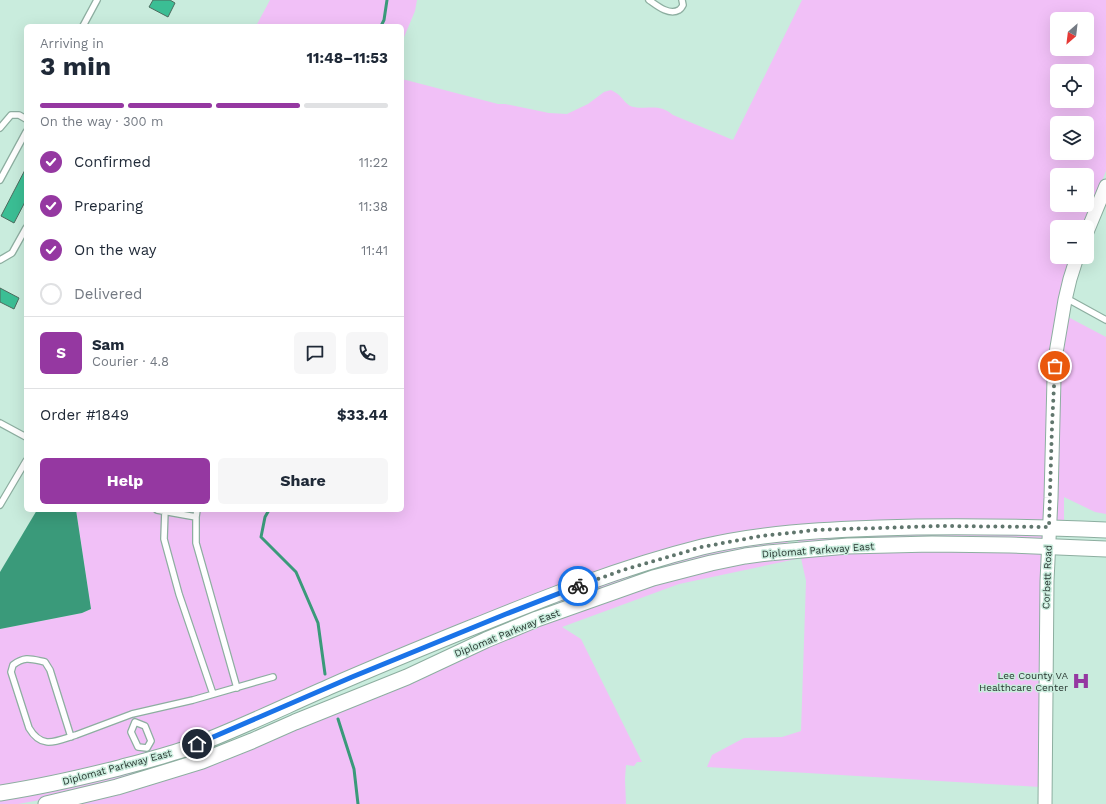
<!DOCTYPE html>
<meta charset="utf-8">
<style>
:root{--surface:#fff;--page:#f6f6f7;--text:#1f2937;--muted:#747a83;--line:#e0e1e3;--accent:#9538a1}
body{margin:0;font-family:"Work Sans",sans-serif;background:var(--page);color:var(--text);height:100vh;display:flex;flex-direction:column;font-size:15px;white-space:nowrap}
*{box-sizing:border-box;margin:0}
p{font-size:13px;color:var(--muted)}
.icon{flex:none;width:22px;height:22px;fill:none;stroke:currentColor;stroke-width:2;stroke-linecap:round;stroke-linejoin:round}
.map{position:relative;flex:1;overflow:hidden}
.details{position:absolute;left:24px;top:24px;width:380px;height:488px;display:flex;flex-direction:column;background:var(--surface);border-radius:6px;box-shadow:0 4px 16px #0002}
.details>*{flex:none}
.needle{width:26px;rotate:208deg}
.tools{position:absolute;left:1050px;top:12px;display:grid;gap:8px}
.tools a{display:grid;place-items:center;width:44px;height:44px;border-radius:6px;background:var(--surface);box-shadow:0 4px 16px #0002;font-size:20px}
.pin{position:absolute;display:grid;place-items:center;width:34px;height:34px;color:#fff;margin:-17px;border:2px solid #fff;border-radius:50%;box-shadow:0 1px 4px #0007}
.courier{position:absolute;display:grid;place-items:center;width:40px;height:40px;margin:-20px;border:3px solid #1a73e8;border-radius:50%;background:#fff;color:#222;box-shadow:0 1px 5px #0007}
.head em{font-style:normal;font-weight:700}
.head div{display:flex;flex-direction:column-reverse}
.head{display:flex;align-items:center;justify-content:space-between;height:68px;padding:0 16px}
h1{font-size:26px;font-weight:700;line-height:30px}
.bar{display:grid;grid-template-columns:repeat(4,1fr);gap:6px 4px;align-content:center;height:48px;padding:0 16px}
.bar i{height:5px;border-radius:3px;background:var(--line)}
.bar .active{background:var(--accent)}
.bar p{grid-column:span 4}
.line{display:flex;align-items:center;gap:10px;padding:0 16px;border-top:1px solid var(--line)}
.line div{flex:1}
.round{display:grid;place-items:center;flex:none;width:42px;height:42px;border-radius:6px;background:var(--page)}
ol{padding:0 16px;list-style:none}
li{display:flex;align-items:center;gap:12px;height:44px}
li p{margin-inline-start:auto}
li .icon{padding:4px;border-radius:50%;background:var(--accent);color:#fff;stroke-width:4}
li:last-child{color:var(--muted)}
li i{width:22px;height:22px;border:2px solid var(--line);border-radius:50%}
.action{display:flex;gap:8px;margin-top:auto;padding:8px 16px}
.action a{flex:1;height:46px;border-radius:6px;background:var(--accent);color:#fff;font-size:16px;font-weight:700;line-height:46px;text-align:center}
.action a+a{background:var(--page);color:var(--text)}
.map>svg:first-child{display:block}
</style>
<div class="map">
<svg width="1106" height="804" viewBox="0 0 1106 804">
<rect width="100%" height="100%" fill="#c9ecdd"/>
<path fill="#f1c0f7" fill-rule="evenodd" d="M 270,0 L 417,0 L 415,11 L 402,42 L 402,26 L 256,26 Z
M 802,0 L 1106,0 L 1106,171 L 1083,227 L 1057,227 L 1057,257 L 1072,257 L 1044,522 L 701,542 L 209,734 L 150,754 L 0,788 L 0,629 L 82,613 L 91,609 L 76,510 L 402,510 L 402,79 L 498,104 L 505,104 L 549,113 L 567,114 L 588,104 L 604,92 L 611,90 C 614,92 617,93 619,95 C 624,100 627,106 634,107 C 650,110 658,103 673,115 L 733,140 ZM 1057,19 L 1087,19 L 1087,49 L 1057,49 ZM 1057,71 L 1087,71 L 1087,101 L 1057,101 ZM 1057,123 L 1087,123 L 1087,153 L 1057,153 ZM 1057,175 L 1087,175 L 1087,205 L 1057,205 Z
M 1068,317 L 1106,337 L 1106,514 L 1095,512 L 1064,497 L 1064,523 L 1054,522 L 1059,379 Z
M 1044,533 L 1043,541 L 798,545 L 798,538 L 816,536 Z
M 788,539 L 788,545 L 555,608 L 552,601 L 569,594 L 703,552 Z
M 848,551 L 1043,552 L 1040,787 L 707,767 L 712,755 L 744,738 L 782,737 L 801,731 L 806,581 L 801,558 L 679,584 L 562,627 L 581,639 L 642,762 L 637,762 L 634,766 L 626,765 L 625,779 L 626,804 L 69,804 L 488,645 L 654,583 L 746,561 Z
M 148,765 L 150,772 L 51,798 L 18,804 L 0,804 L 0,799 Z"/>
<path fill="#3a9a7a" d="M 37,510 L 76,510 L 91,609 L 82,613 L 0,629 L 0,572 Z"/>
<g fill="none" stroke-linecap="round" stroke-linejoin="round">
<path stroke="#3a9a7a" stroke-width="3" d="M 381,26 L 384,20 L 387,0
M 269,510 L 265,517 L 261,537 L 296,572 L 318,623 L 325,674
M 338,719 L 354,769 L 358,804"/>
</g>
<path fill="#3bbe94" stroke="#4c6b5e" d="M 153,0 L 170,0 L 175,3 L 168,17 L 149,7 Z
M 26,168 L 26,200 L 14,223 L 1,216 Z
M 0,288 L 19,298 L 14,309 L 0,302 Z"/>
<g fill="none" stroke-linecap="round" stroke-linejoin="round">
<g stroke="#8daea0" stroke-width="8">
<path id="service" d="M 649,0 C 656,5 669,16 679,10 C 681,9 682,7 683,5 L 682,0
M 83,26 L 97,0
M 0,128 L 11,115 L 19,115 L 26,119
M 0,180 L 26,132
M 0,260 L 12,253 L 26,228
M 1066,298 L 1106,320
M 0,423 L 26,437
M 0,505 L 26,461
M 157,510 L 196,517
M 165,510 L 164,539 L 179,594 L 213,694
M 197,510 L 196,517 L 196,543 L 237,688
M 135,722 L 145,726 L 151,741 L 147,748 L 138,747 L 131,732 Z
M 71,737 L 50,670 L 45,662 C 31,659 25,656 13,665 L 11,672 L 29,728 C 42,750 56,741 76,735 L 132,714 L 193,700 L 273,677"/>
</g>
<g stroke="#8daea0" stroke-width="15">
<path id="tertiary" d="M 1087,232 L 1106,186
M 1045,804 L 1047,581 L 1051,498 L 1054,379 L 1056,353 L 1065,300 L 1070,279 L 1077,257"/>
</g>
<g stroke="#8daea0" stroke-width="17">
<path id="secondary" d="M 0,793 C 40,787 79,778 119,768 C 141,762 164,756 185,749 C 234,731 281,708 329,687 C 375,667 421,648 468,629 C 544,598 622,567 702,547 C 761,533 821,530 880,528 C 956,525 1031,527 1106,530
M 46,804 L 117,787 L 202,761 L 252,741 L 295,722 L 407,677 L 486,640 L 537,619 L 653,578 L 711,563 L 745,556 L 768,553 L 848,546 L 932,544 L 1010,545 L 1106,549"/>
</g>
<use href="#service" stroke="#fff" stroke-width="5.5"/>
<use href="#tertiary" stroke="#fff" stroke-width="13"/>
<use href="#secondary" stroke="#fff" stroke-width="15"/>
</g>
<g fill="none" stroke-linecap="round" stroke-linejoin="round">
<path stroke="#60766d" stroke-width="4" stroke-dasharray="0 7.2" d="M 578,586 L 626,569 L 702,547 L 761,536 L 816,530 L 939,526 L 1049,527 L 1052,426 L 1055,366"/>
<path stroke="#1a73e8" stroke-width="5" d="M 197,744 L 352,677 L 506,614 L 578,586"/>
</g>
<defs>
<g id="hospital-bare" transform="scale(1.38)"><path d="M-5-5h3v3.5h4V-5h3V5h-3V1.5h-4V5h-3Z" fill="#9538a1" stroke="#c9ecdd" stroke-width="2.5" paint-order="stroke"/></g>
</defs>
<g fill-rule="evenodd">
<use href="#hospital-bare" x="1081" y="681"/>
</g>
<g text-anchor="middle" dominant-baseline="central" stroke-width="3" stroke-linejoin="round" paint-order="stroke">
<g font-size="10" fill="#283630" stroke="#c9ecdd">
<text transform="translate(818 550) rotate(-4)">Diplomat Parkway East</text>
<text transform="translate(1047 577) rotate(-88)">Corbett Road</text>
<text transform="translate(507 633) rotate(-22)">Diplomat Parkway East</text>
<text transform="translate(117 767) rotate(-15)">Diplomat Parkway East</text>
</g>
<g font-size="10" fill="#283630" stroke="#c9ecdd" text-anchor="end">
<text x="1068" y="675">Lee County VA<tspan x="1068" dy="12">Healthcare Center</tspan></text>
</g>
</g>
</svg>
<div class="tools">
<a><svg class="needle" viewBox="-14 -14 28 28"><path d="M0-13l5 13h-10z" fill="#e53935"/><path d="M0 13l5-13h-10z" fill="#747a83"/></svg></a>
<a><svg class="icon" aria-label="locate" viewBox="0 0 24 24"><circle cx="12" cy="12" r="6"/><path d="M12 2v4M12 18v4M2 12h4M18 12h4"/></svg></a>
<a><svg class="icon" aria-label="layers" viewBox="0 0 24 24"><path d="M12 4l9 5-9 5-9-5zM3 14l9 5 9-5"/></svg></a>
<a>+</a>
<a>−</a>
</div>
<div class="pin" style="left:1055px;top:366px;background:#ea580c"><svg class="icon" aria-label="bag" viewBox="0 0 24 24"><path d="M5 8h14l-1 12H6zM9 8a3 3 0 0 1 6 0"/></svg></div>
<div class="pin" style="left:197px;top:744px;background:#1f2937"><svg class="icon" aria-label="home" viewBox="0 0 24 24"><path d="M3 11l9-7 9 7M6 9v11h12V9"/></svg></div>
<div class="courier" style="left:578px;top:586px"><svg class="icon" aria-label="bike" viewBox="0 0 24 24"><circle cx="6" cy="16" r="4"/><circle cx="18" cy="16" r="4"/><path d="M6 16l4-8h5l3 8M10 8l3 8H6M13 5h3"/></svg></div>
<section class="details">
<div class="head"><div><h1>3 min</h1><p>Arriving in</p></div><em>11:48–11:53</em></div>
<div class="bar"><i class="active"></i><i class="active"></i><i class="active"></i><i></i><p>On the way · 300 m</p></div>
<ol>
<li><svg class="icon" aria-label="check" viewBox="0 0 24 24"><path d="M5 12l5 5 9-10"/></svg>Confirmed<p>11:22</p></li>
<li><svg class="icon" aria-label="check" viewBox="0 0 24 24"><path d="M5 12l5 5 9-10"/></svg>Preparing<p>11:38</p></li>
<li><svg class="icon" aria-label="check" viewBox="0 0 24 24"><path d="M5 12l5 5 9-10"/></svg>On the way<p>11:41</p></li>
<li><i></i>Delivered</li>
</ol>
<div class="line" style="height:72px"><b class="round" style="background:var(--accent);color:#fff">S</b><div><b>Sam</b><p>Courier · 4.8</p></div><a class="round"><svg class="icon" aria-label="chat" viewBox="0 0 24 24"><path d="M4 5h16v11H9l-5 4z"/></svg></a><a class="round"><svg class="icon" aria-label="phone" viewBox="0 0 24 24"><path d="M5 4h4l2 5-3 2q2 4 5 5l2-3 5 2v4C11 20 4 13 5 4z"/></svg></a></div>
<div class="line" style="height:52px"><div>Order #1849</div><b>$33.44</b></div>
<div class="action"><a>Help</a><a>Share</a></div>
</section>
</div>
